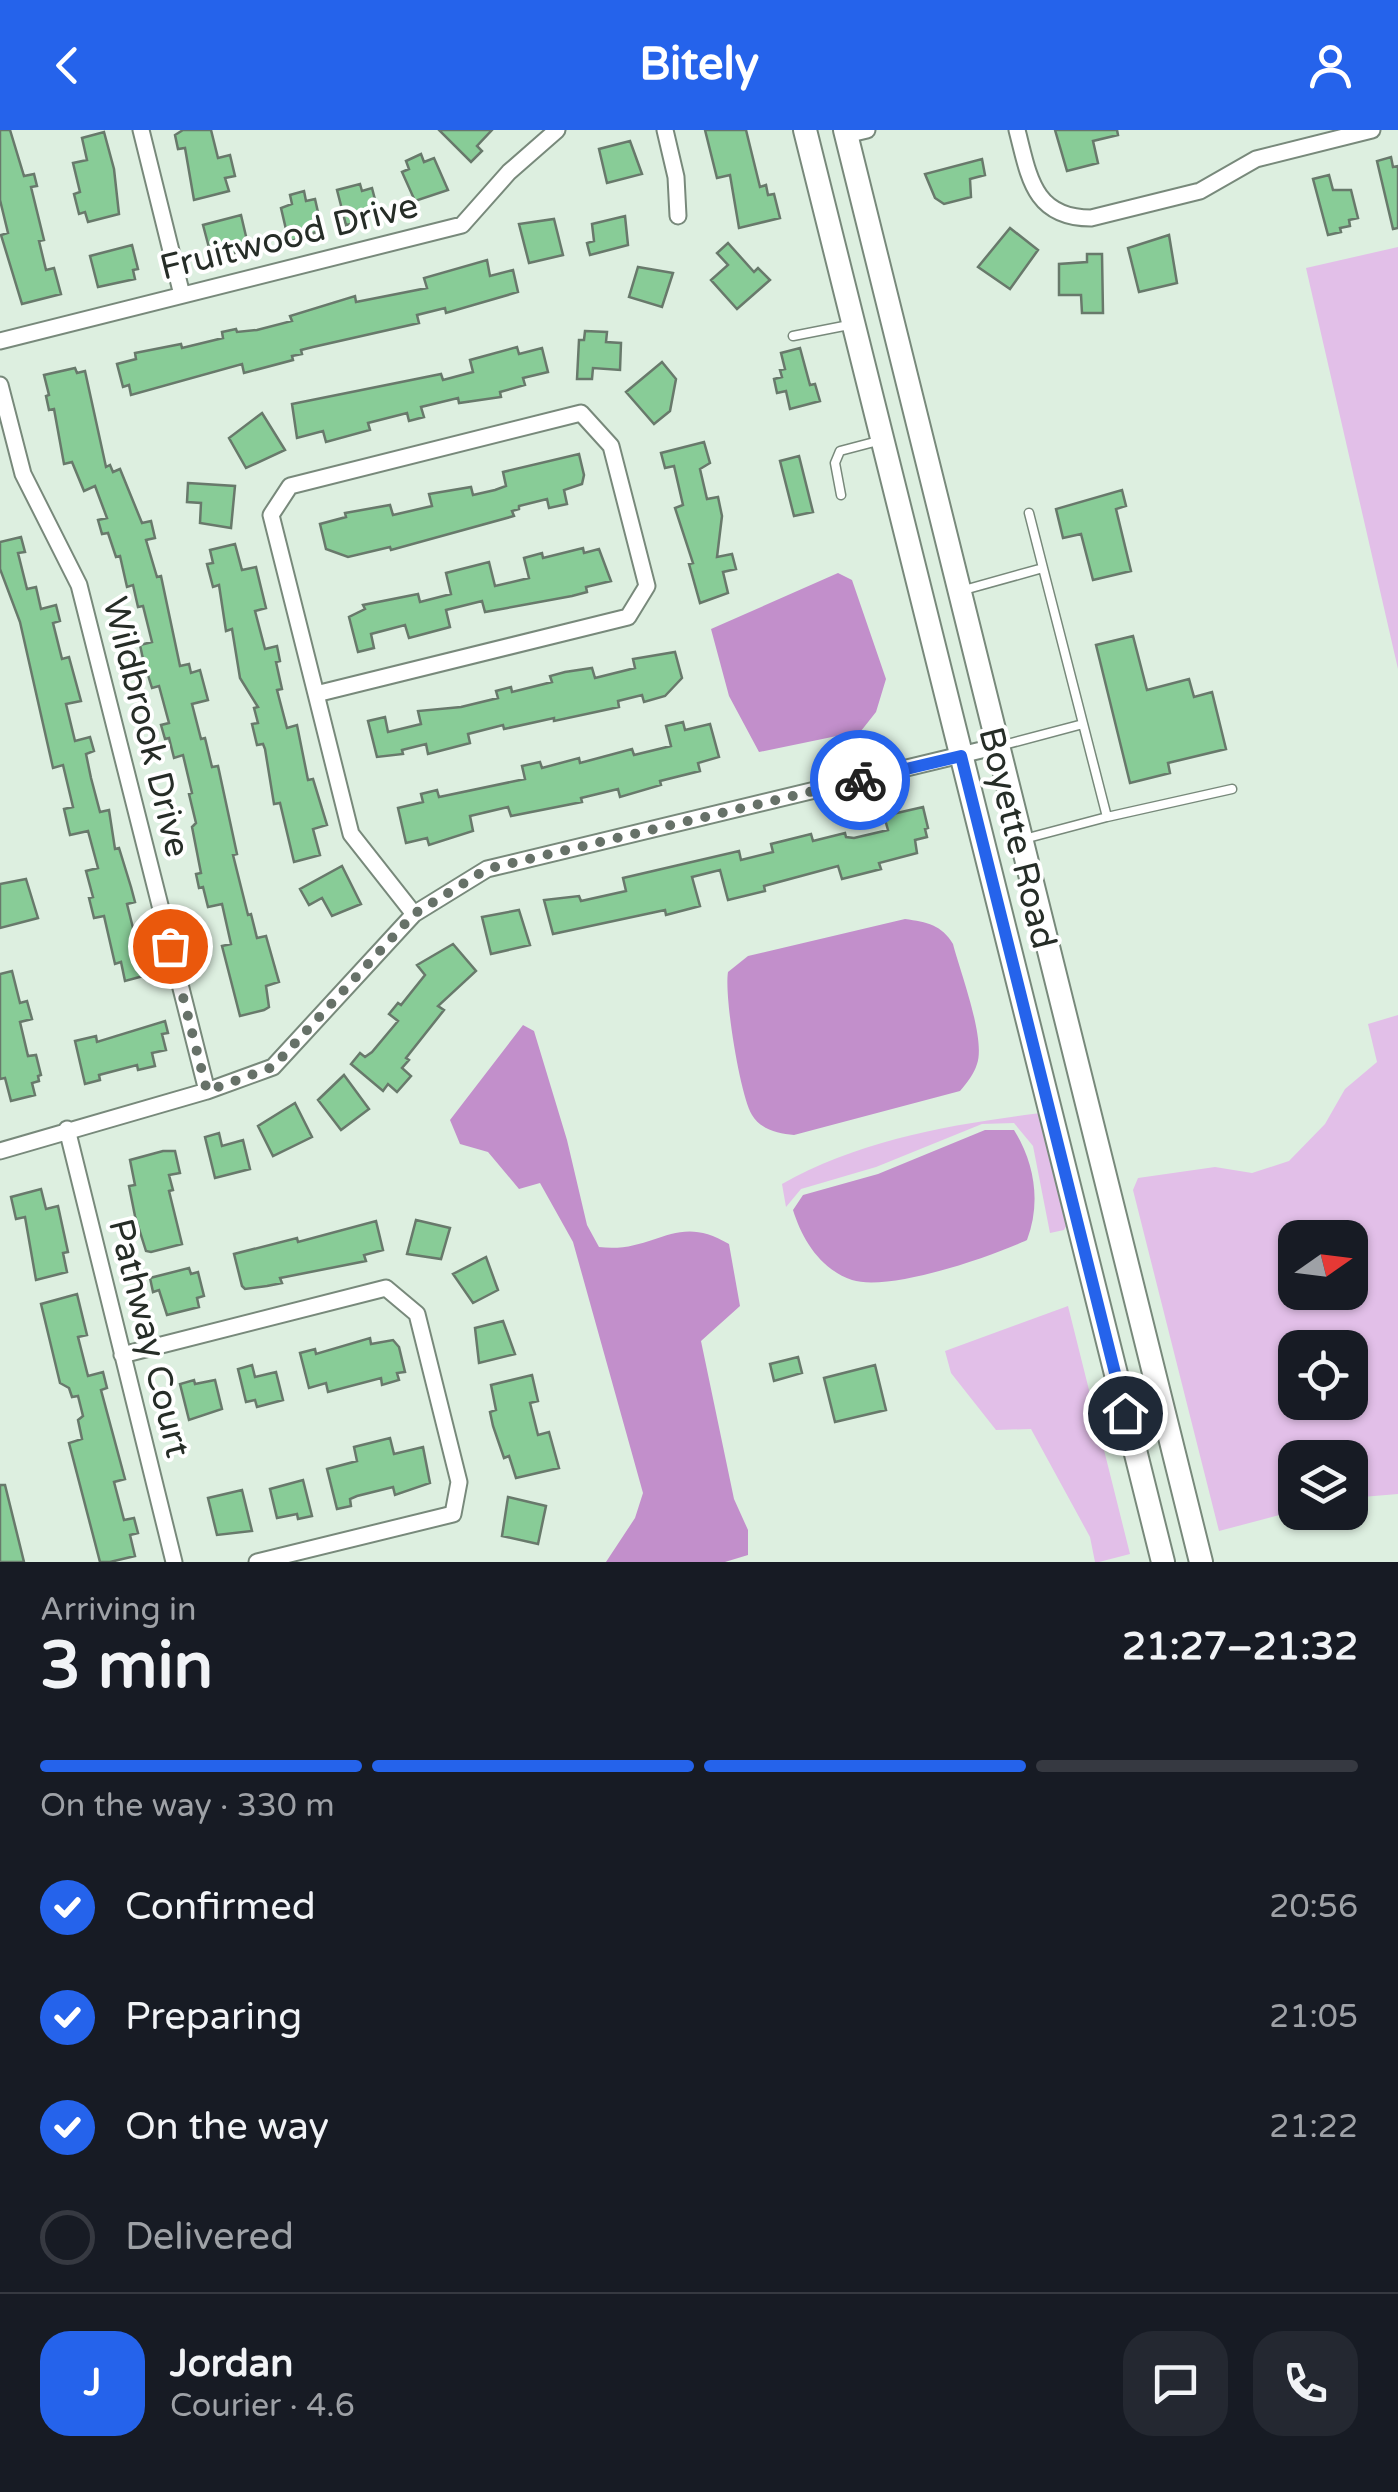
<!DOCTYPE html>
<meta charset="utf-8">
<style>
:root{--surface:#171b24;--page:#242831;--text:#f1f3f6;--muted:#9ea1a6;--line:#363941;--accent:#2563eb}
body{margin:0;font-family:"Varela Round",sans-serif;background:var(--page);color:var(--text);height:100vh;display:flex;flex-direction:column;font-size:38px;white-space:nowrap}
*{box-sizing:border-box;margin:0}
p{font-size:32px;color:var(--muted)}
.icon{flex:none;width:55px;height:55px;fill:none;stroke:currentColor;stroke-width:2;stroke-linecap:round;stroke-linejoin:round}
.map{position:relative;height:1432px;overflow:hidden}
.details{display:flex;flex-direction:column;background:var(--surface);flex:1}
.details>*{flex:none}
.needle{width:65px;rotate:76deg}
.fabs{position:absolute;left:1278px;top:1090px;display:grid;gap:20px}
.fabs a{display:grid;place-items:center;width:90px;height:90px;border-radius:20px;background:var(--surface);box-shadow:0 2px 8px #0004;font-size:50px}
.pin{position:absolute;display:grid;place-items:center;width:85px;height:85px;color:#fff;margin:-42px;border:5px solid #fff;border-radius:50%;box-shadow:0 2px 10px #0007}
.courier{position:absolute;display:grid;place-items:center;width:100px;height:100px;margin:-50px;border:8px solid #2563eb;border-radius:50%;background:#fff;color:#222;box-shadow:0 2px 12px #0007}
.head em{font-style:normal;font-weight:700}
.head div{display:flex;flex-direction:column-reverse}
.head{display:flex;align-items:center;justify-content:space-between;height:170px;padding:0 40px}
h1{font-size:65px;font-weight:700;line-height:75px}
.bar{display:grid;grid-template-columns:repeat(4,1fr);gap:15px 10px;align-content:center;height:120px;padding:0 40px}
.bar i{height:12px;border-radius:8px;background:var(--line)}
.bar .selected{background:var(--accent)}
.bar p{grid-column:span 4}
.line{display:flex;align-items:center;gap:25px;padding:0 40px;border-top:2px solid var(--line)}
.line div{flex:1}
.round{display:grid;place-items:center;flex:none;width:105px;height:105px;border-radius:30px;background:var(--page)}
ol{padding:0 40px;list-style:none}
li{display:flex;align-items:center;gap:30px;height:110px}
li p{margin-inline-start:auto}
li .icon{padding:10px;border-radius:50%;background:var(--accent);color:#fff;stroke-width:4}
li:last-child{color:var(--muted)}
li i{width:55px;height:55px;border:5px solid var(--line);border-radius:50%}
header{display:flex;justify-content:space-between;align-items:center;height:130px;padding:0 40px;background:var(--accent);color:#fff;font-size:45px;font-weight:700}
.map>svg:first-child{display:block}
</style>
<header><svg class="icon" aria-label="back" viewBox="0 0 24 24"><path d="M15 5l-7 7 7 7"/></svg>Bitely<svg class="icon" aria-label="person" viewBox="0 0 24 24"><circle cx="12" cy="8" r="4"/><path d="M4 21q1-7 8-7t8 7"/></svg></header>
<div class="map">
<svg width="1398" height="1432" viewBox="0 0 1398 1432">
<rect width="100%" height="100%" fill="#ddefe0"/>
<path fill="#e2bfe8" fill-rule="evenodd" d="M 1398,117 L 1398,539 L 1306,138 Z
M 1398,885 L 1398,1364 L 1350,1368 L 1350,1328 L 1295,1328 L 1295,1381 L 1219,1401 L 1133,1060 L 1138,1048 L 1215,1037 L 1252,1043 L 1289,1031 L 1325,994 L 1345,959 L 1377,932 L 1368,894 ZM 1295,1108 L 1350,1108 L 1350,1162 L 1295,1162 ZM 1295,1218 L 1350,1218 L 1350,1272 L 1295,1272 Z
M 1041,983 L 1068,1093 L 1064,1100 L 1050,1103 L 1033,1016 L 1014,993 L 982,994 L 876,1037 L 801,1059 L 786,1077 L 782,1054 C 859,1010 953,994 1041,983 Z
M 1068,1176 L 1130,1424 L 1099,1432 L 1095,1432 L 1090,1407 L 1031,1299 L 996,1300 L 951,1243 L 945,1221 Z"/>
<path fill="#c28fcb" d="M 838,443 L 852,450 L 886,549 L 876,582 L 861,601 L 759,622 L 729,566 L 711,499 Z
M 905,789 C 927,792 942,795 953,814 C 960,841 986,909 977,934 C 974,944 967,953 960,961 L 794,1005 C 778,1004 760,999 752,985 C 740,965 724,866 728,842 L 748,826 Z
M 523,895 L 534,901 L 567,1010 L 587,1095 L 599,1117 C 655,1124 675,1081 729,1114 L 740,1176 L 701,1211 L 734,1369 L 748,1400 L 748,1425 L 725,1432 L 606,1432 L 635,1388 L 643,1363 L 573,1112 L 540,1053 L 519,1059 L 488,1022 L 460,1014 L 450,990 Z
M 985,1000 L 1014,1000 C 1035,1034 1041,1073 1027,1110 C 991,1127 889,1162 852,1150 C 820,1139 802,1109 793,1080 L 803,1065 L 878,1044 Z"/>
<path fill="#88cc97" stroke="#68796b" stroke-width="2.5" d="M 0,0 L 10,0 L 24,46 L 34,44 L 37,56 L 31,57 L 44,110 L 39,111 L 46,140 L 54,138 L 61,164 L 22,174 L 1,105 L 8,103 L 0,70 Z
M 183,0 L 211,0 L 218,28 L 230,25 L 235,46 L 225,48 L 229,61 L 194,70 L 185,18 L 178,19 L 175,5 Z
M 439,0 L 492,0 L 477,16 L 482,21 L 471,32 Z
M 705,0 L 746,0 L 760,57 L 766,55 L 768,65 L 774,64 L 780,88 L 739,98 L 730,45 L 717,48 Z
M 1055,0 L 1117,0 L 1118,5 L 1093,11 L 1098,33 L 1067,41 Z
M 104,2 L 114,39 L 119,84 L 88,92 L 85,82 L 79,84 L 74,64 L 80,62 L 73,33 L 87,30 L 82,8 Z
M 630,11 L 642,44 L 607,53 L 599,19 Z
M 421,24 L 424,32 L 434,28 L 448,60 L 415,71 L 402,42 L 409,39 L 406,31 Z
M 1391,27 L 1393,37 L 1398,36 L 1398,98 L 1393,99 L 1377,31 Z
M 982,29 L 985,45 L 970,49 L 971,67 L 944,74 L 935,68 L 925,44 Z
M 1329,45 L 1333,60 L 1351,60 L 1358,88 L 1349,90 L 1350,96 L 1340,98 L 1341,102 L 1328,105 L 1313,49 Z
M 360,54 L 362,61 L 372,58 L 378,81 L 359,86 L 360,92 L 346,95 L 337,60 Z
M 304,61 L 306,71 L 315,69 L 322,100 L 289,112 L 281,78 L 292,74 L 290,65 Z
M 241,85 L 249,119 L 212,129 L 203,95 Z
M 625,86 L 628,115 L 590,125 L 587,113 L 594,111 L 592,94 Z
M 554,89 L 563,125 L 529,133 L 519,94 Z
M 1010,98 L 1038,120 L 1010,159 L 978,137 Z
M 1169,105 L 1177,153 L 1139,162 L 1128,118 Z
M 728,113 L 754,142 L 758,138 L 770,150 L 737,179 L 711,150 L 728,135 L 717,123 Z
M 132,115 L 138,139 L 133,140 L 135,149 L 98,157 L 90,126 Z
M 1087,124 L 1102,124 L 1103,183 L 1082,183 L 1081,165 L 1059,165 L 1059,134 L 1087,132 Z
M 487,130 L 490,146 L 513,140 L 518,162 L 446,183 L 445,178 L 417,185 L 419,193 L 313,217 L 301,220 L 302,224 L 292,226 L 293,230 L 244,243 L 242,234 L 131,265 L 129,255 L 123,257 L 117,234 L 136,229 L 135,223 L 181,214 L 182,218 L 223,208 L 222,202 L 236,199 L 237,202 L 257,200 L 292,191 L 290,186 L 355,166 L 356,172 L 427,158 L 424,148 Z
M 638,137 L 673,143 L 662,177 L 629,167 Z
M 585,201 L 607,202 L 606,212 L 621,213 L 620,240 L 593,238 L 592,249 L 577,249 L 579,210 L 584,210 Z
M 517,217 L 519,224 L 542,218 L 548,242 L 523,248 L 525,255 L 500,262 L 501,267 L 459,273 L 458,268 L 421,277 L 424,287 L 409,291 L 407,283 L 368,293 L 370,300 L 326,312 L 323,301 L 297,308 L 292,274 L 441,244 L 443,250 L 473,242 L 470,230 Z
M 800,218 L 810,255 L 815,254 L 820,271 L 790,279 L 786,261 L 777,263 L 774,249 L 782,247 L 780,240 L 785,239 L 781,223 Z
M 662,232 L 676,249 L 670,281 L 654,294 L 626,262 Z
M 75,238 L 77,243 L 85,241 L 106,337 L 110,335 L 113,342 L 120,339 L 142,393 L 151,391 L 155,408 L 146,410 L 157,447 L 161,446 L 180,536 L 189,534 L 191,543 L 200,540 L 208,570 L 192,574 L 201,609 L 205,608 L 212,637 L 218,636 L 237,724 L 233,725 L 248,785 L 251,784 L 257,808 L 266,806 L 279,852 L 266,856 L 269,877 L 264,880 L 240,886 L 222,816 L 231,814 L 222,774 L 208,777 L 203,757 L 199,758 L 196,744 L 201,743 L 192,697 L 196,693 L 189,664 L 192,663 L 183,625 L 174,628 L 169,608 L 165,609 L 161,595 L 169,593 L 159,556 L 152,558 L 143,529 L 140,515 L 152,512 L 143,476 L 138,477 L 133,455 L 127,457 L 120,426 L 116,427 L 108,403 L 102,404 L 98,390 L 107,388 L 95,356 L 84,361 L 72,332 L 64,334 L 54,279 L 49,280 L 46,266 L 49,265 L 44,245 Z
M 262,283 L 285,320 L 246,338 L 229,308 Z
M 704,312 L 710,333 L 700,339 L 707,369 L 718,367 L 722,386 L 717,427 L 732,424 L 736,439 L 723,442 L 728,463 L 700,473 L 689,434 L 693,433 L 675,378 L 683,375 L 674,336 L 665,338 L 661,323 Z
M 579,324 L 584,345 L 582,354 L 564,360 L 567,374 L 549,378 L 547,369 L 519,376 L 519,379 L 512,381 L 514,386 L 391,420 L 390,417 L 348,427 L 326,419 L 320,394 L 346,387 L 345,383 L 390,375 L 393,385 L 432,376 L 429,364 L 471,357 L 473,365 L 495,360 L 506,356 L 503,342 Z
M 799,326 L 813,382 L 794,386 L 780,331 Z
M 188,353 L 235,356 L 231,398 L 200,393 L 201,373 L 187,372 Z
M 1122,360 L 1126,376 L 1116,379 L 1131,441 L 1093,450 L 1081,404 L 1063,408 L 1056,379 Z
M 21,407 L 25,422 L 18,423 L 27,459 L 36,457 L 41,479 L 56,475 L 60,491 L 53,493 L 62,529 L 69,527 L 81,571 L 66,574 L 75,611 L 90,607 L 94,621 L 86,624 L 91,648 L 100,682 L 109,680 L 115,719 L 119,718 L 131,757 L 135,772 L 127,774 L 136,810 L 141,809 L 147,845 L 125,851 L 121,832 L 115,834 L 104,786 L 94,788 L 89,768 L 93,767 L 86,741 L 98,738 L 88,701 L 70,705 L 64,679 L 73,677 L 63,635 L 53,638 L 20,492 L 0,439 L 0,412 Z
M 235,414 L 242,440 L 256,437 L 266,478 L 255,481 L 265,519 L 277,516 L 280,531 L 276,532 L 282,559 L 277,560 L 287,598 L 297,595 L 308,650 L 313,649 L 327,695 L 313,699 L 320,725 L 294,732 L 280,673 L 274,674 L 265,619 L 263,614 L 257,615 L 252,594 L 258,593 L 254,578 L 258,577 L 240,548 L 232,499 L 226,501 L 219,455 L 213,457 L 207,434 L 213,433 L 210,420 Z
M 583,418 L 584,423 L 599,419 L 611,451 L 586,457 L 587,462 L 572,466 L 485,482 L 482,471 L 446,480 L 450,497 L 409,508 L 405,495 L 371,504 L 374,518 L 358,522 L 349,487 L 365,479 L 363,475 L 418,464 L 420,472 L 451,464 L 446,443 L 489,432 L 495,456 L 529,448 L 524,428 L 542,423 L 543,428 Z
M 1133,506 L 1147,560 L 1189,549 L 1194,567 L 1212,562 L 1226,619 L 1168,633 L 1170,643 L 1130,653 L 1096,515 Z
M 675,522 L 682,548 L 665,566 L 644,572 L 642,565 L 618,571 L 619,577 L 554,591 L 554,588 L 504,599 L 503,595 L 468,604 L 470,613 L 428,624 L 426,614 L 402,620 L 403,624 L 377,627 L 368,591 L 385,587 L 388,602 L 421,594 L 418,581 L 461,577 L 498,568 L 496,561 L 511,557 L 512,562 L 552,552 L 550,546 L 565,542 L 592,538 L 595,548 L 635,538 L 633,529 Z
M 683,592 L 685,600 L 710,594 L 719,627 L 698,633 L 700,641 L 660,651 L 661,655 L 620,667 L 618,659 L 581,668 L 582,672 L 511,686 L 508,677 L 470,686 L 473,701 L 429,715 L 427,708 L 406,713 L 398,678 L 423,672 L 421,664 L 437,660 L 439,667 L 525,649 L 522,636 L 540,632 L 542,638 L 579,628 L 580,633 L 632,619 L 634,625 L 671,616 L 666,596 Z
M 923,677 L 928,698 L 925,699 L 927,707 L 915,710 L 917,723 L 879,733 L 881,739 L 842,749 L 838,736 L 764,756 L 765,761 L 728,770 L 720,740 L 692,747 L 700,776 L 666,785 L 665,780 L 553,804 L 544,770 L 579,766 L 581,771 L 626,761 L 623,748 L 739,721 L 741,730 L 773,722 L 771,714 L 811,704 L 813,711 L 845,703 L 846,707 L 854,708 L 888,700 L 884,686 Z
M 342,736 L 361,774 L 332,786 L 322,768 L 309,775 L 300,759 Z
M 26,749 L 38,788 L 0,798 L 0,754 Z
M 519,780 L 530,815 L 491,824 L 482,787 Z
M 453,814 L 476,841 L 438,876 L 444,880 L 406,928 L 409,930 L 402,938 L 411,946 L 397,962 L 388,954 L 383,961 L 351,934 L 360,923 L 365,927 L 372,922 L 398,891 L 389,884 L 398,873 L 401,875 L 425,845 L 417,835 Z
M 12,841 L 20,873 L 27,871 L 32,889 L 20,892 L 28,926 L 36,925 L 41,945 L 38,946 L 39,951 L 32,953 L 35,965 L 11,971 L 5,948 L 0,949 L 0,844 Z
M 165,891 L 168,903 L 162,904 L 166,920 L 152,923 L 155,936 L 138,940 L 137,935 L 99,945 L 100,950 L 85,954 L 75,911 L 96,906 L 97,912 Z
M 344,945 L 369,979 L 341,1000 L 318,970 Z
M 295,973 L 312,1007 L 273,1026 L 258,996 Z
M 219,1003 L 222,1016 L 243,1010 L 250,1039 L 215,1048 L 205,1007 Z
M 163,1021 L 175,1021 L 180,1043 L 169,1045 L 173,1060 L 169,1061 L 182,1114 L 151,1122 L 146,1121 L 135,1086 L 129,1056 L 135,1055 L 130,1030 Z
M 41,1059 L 46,1079 L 58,1076 L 68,1122 L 63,1123 L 67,1142 L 36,1150 L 25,1087 L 16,1089 L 11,1067 Z
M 416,1090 L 450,1098 L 441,1129 L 407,1124 Z
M 376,1091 L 383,1120 L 364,1125 L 366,1131 L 280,1148 L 282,1153 L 267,1156 L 245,1159 L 242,1156 L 234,1124 L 297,1108 L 298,1112 Z
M 486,1127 L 498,1160 L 473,1173 L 453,1144 Z
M 189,1138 L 191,1144 L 198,1142 L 204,1166 L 197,1168 L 199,1177 L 167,1185 L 159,1160 L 153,1162 L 150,1148 Z
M 77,1164 L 87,1205 L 78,1207 L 88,1246 L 103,1242 L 107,1258 L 101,1260 L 125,1349 L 114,1352 L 124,1390 L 134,1388 L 138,1403 L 130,1405 L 135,1426 L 110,1432 L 100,1432 L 69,1313 L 82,1309 L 78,1290 L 83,1286 L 78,1266 L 72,1267 L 69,1258 L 60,1253 L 41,1174 Z
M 503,1191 L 515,1224 L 479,1233 L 475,1198 Z
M 370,1208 L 371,1214 L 393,1210 L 399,1217 L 405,1242 L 397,1243 L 399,1250 L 382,1255 L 381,1248 L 328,1262 L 326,1253 L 309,1258 L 300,1223 L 315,1219 L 316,1224 Z
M 798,1227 L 802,1243 L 774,1251 L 770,1234 Z
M 252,1235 L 255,1247 L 276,1242 L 283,1270 L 257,1277 L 255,1270 L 246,1272 L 238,1239 Z
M 875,1235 L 886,1280 L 835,1292 L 824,1248 Z
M 532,1245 L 538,1271 L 530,1273 L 538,1305 L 549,1302 L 559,1338 L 516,1348 L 509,1326 L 504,1328 L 493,1296 L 490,1282 L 496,1280 L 491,1255 Z
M 194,1250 L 195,1254 L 215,1250 L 222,1279 L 189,1290 L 180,1254 Z
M 390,1308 L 394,1324 L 423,1317 L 430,1353 L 395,1365 L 393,1357 L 357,1366 L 350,1369 L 351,1376 L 337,1379 L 327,1339 L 357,1331 L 354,1317 Z
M 303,1350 L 312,1386 L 298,1389 L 297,1384 L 277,1388 L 270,1359 Z
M 0,1355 L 5,1355 L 24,1432 L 0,1432 Z
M 242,1360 L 252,1401 L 217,1405 L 208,1368 Z
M 508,1367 L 546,1376 L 538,1414 L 502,1406 Z"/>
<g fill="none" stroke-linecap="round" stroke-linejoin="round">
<g stroke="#78897b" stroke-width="11">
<path id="service" d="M 793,206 L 849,195
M 841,365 L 835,333 L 840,321 L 878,311
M 1043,438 L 1107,687 L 1232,659
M 964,460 L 1043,438 L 1029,383
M 1000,616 L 1083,594
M 1024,709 L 1107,687"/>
</g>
<g stroke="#78897b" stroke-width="19">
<path id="minor" d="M 141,0 L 182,165
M 665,0 L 676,47 L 678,86
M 1017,0 C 1029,46 1033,88 1091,88 L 1200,61 L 1256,29 L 1372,0
M 846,5 L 867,0
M 0,211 L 462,95 L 509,42 L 557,0
M 0,255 L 23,344 L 79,455 L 207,961
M 581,283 L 611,316 L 647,456 L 628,487 L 316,564 L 271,385 L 290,356 Z
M 316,564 L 351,704 L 414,784
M 67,999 L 174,1432
M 0,1021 L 207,961 L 273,937 L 414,784 L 487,739 L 998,616
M 122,1225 L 386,1158 L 417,1184 L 459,1352 L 453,1384 L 257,1432"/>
</g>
<g stroke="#78897b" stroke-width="26">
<path id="secondary" d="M 805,0 L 1163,1432
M 845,0 L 1201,1432"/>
</g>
<use href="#service" stroke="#fff" stroke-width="8"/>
<use href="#minor" stroke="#fff" stroke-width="15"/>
<use href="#secondary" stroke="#fff" stroke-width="22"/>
</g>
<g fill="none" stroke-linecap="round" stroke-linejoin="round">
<path stroke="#667168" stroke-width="10" stroke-dasharray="0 18" d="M 170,816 L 207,961 L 273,937 L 414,784 L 487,739 L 860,650"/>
<path stroke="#2563eb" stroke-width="12" d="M 860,650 L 961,626 L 1125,1283"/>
</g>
<g text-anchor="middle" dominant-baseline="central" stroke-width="8" stroke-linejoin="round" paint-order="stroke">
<g font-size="35" fill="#262d27" stroke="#fff">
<text transform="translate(289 107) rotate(-14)">Fruitwood Drive</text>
<text transform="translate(146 597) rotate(76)">Wildbrook Drive</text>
<text transform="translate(1017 708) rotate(76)">Boyette Road</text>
<text transform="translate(149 1208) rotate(76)">Pathway Court</text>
</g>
</g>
</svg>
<div class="fabs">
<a><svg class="needle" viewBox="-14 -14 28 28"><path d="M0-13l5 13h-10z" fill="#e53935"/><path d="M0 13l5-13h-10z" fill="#9ea1a6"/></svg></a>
<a><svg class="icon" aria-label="locate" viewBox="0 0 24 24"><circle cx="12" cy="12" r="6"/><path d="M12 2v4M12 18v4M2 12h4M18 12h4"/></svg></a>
<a><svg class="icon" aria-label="layers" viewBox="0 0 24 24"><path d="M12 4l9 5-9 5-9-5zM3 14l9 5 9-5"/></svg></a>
</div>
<div class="pin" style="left:170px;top:816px;background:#ea580c"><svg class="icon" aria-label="bag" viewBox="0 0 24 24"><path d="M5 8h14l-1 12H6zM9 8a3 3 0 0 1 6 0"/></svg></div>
<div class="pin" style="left:1125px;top:1283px;background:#1f2937"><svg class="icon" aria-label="home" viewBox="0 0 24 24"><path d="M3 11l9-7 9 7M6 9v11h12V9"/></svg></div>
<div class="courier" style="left:860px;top:650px"><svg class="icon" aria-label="bike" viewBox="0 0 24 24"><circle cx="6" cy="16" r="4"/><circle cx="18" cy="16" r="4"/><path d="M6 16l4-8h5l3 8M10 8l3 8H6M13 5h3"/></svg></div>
</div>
<section class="details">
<div class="head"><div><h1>3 min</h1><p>Arriving in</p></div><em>21:27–21:32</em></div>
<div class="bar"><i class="selected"></i><i class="selected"></i><i class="selected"></i><i></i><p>On the way · 330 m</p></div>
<ol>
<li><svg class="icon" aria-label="check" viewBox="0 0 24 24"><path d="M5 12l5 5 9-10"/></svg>Confirmed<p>20:56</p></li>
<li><svg class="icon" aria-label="check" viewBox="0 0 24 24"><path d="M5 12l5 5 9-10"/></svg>Preparing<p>21:05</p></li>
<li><svg class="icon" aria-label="check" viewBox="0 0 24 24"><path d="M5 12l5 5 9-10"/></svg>On the way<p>21:22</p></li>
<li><i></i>Delivered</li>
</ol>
<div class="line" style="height:180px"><b class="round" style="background:var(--accent);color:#fff">J</b><div><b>Jordan</b><p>Courier · 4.6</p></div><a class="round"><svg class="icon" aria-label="chat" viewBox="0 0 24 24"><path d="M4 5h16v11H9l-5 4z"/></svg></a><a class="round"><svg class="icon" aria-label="phone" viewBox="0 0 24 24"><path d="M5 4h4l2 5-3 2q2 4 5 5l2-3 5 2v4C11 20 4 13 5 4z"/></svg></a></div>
</section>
